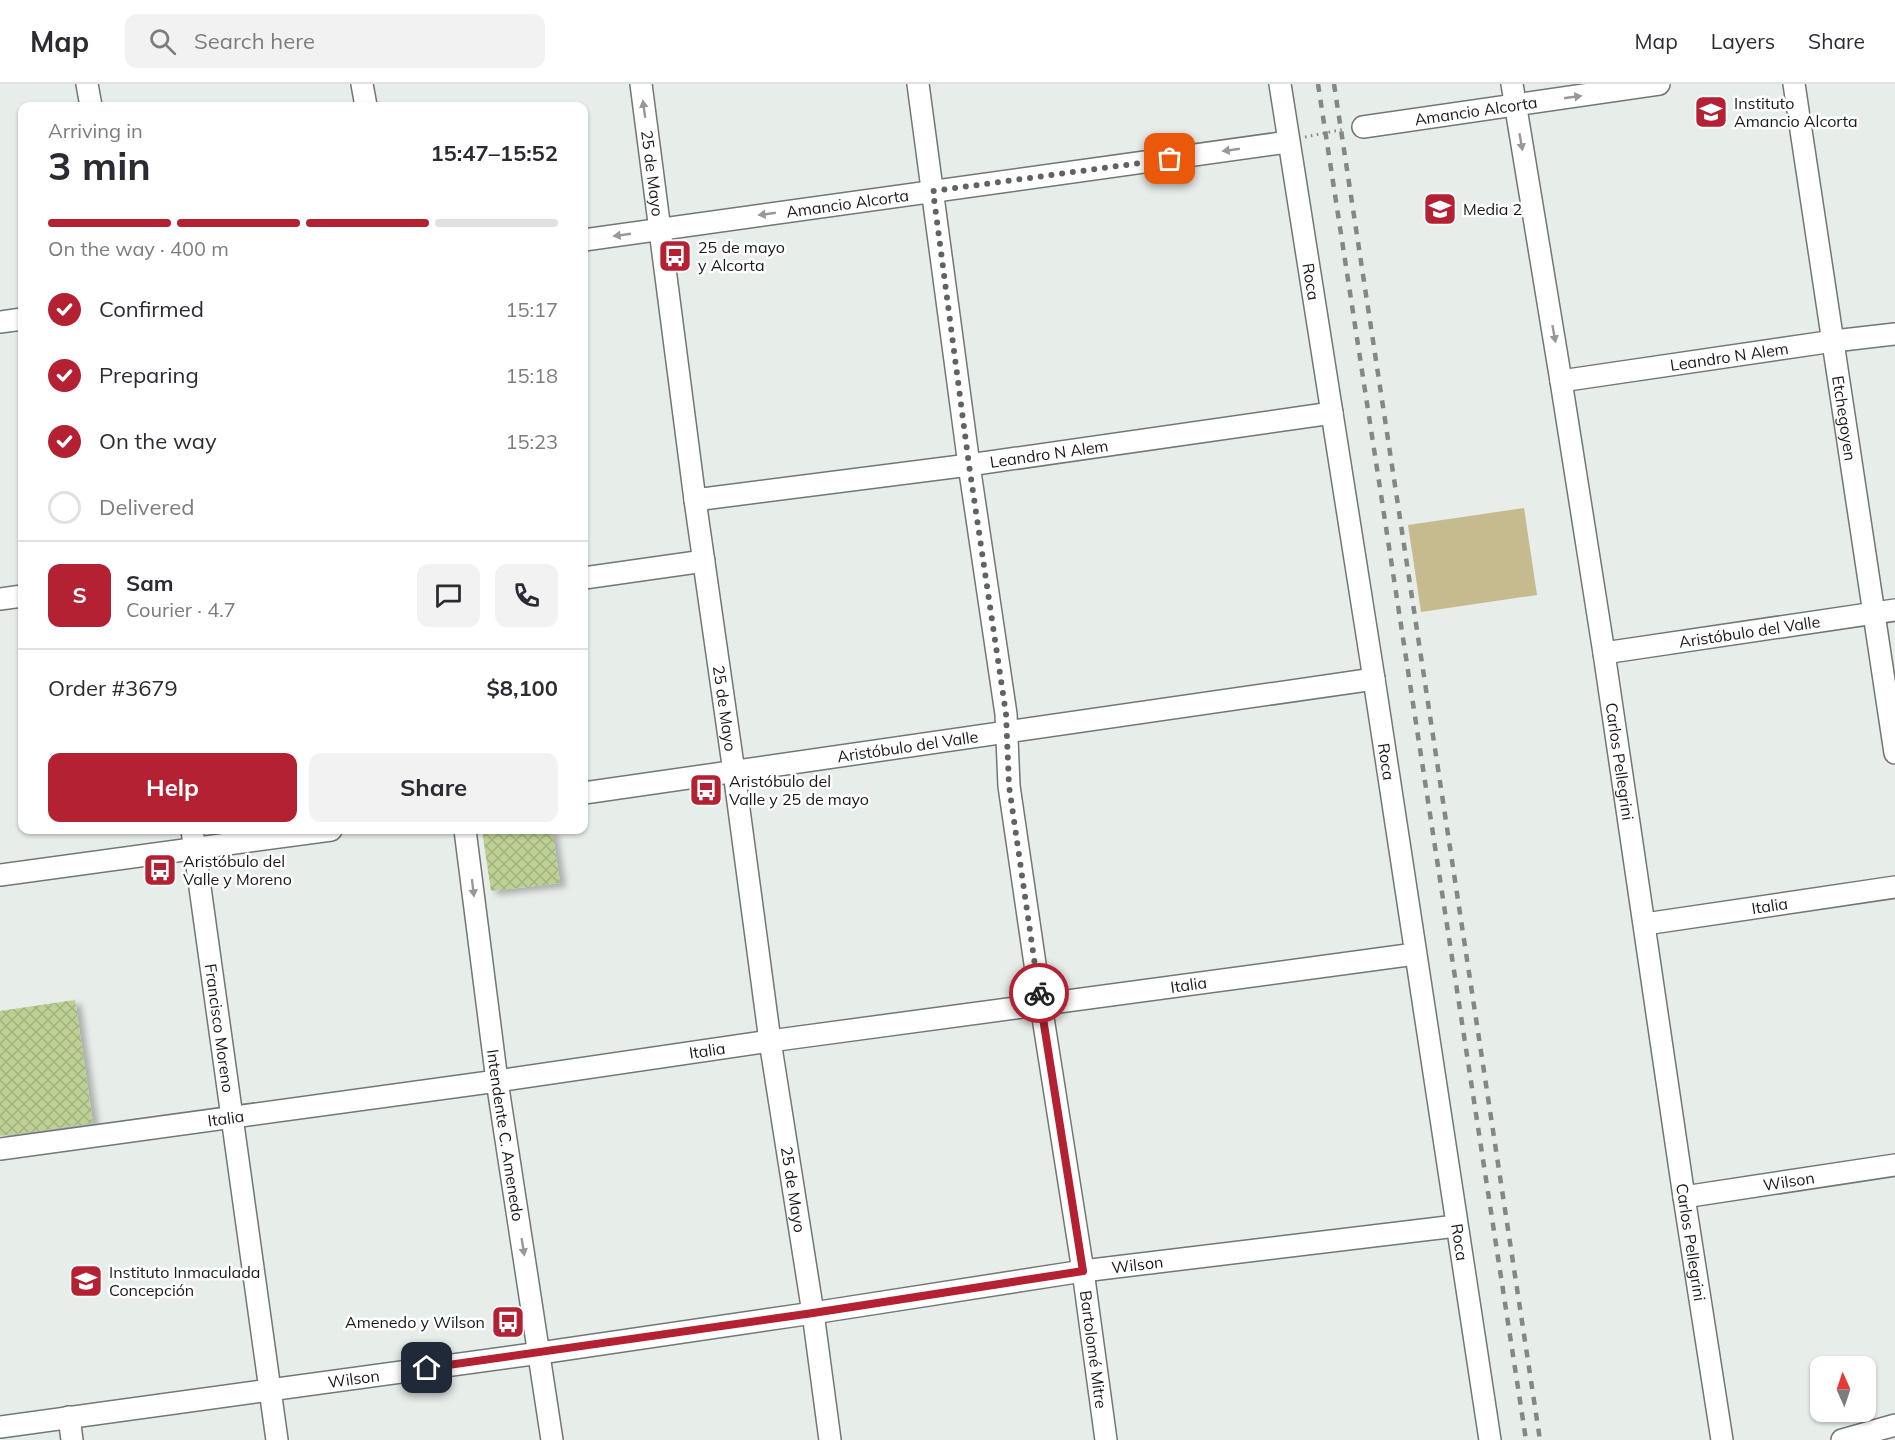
<!DOCTYPE html>
<meta charset="utf-8">
<style>
:root{--surface:#fff;--page:#f2f2f3;--text:#2b2b33;--muted:#7c7c81;--line:#e1e1e2;--accent:#b32132}
body{margin:0;font-family:Mulish,sans-serif;background:var(--page);color:var(--text);height:100vh;display:flex;flex-direction:column;font-size:22px;white-space:nowrap}
*{box-sizing:border-box;margin:0}
p{font-size:20px;color:var(--muted)}
.icon{flex:none;width:33px;height:33px;fill:none;stroke:currentColor;stroke-width:2;stroke-linecap:round;stroke-linejoin:round}
.map{position:relative;flex:1;overflow:hidden}
.side{position:absolute;left:18px;top:18px;width:570px;height:732px;display:flex;flex-direction:column;background:var(--surface);border-radius:12px;box-shadow:0 2px 4px #0004}
.side>*{flex:none}
.needle{width:39px;rotate:357deg}
.controls{position:absolute;left:1810px;top:1272px;display:grid;gap:12px}
.controls a{display:grid;place-items:center;width:66px;height:66px;border-radius:12px;background:var(--surface);box-shadow:0 2px 4px #0004;font-size:30px}
.pin{position:absolute;display:grid;place-items:center;width:51px;height:51px;color:#fff;margin:-26px;border-radius:12px;box-shadow:0 3px 9px #0006}
.courier{position:absolute;display:grid;place-items:center;width:60px;height:60px;margin:-30px;border:4px solid #b32132;border-radius:50%;background:#fff;color:#222;box-shadow:0 2px 8px #0007}
.overview em{font-style:normal;font-weight:700}
.overview div{display:flex;flex-direction:column-reverse}
.overview{display:flex;align-items:center;justify-content:space-between;height:102px;padding:0 30px}
h1{font-size:39px;font-weight:700;line-height:45px}
.bar{display:grid;grid-template-columns:repeat(4,1fr);gap:9px 6px;align-content:center;height:72px;padding:0 30px}
.bar i{height:8px;border-radius:4px;background:var(--line)}
.bar .selected{background:var(--accent)}
.bar p{grid-column:span 4}
.line{display:flex;align-items:center;gap:15px;padding:0 30px;border-top:2px solid var(--line)}
.line div{flex:1}
.round{display:grid;place-items:center;flex:none;width:63px;height:63px;border-radius:12px;background:var(--page)}
ol{padding:0 30px;list-style:none}
li{display:flex;align-items:center;gap:18px;height:66px}
li p{margin-inline-start:auto}
li .icon{padding:6px;border-radius:50%;background:var(--accent);color:#fff;stroke-width:4}
li:last-child{color:var(--muted)}
li i{width:33px;height:33px;border:3px solid var(--line);border-radius:50%}
.button{display:flex;gap:12px;margin-top:auto;padding:12px 30px}
.button a{flex:1;height:69px;border-radius:12px;background:var(--accent);color:#fff;font-size:24px;font-weight:700;line-height:69px;text-align:center}
.button a+a{background:var(--page);color:var(--text)}
header{display:flex;align-items:center;gap:36px;box-sizing:border-box;height:84px;padding:0 30px;background:var(--surface);border-bottom:2px solid var(--line)}
header strong{font-size:28px}
nav{display:flex;gap:33px;margin-inline-start:auto;font-size:21px}
.search{width:420px;height:54px;background:var(--page);display:flex;align-items:center;gap:15px;box-sizing:border-box;padding:0 21px;border-radius:12px;color:var(--muted);font-size:22px}
.map>svg:first-child{display:block}
</style>
<header>
<strong>Map</strong>
<div class="search"><svg class="icon" aria-label="search" viewBox="0 0 24 24"><circle cx="10" cy="10" r="6"/><path d="M15 15l6 6"/></svg>Search here</div>
<nav><a>Map</a><a>Layers</a><a>Share</a></nav>
</header>
<div class="map">
<svg width="1895" height="1356" viewBox="0 0 1895 1356">
<defs>
<pattern id="building-cross-hatch" width="8" height="8" patternUnits="userSpaceOnUse" patternTransform="scale(1.5)"><rect width="8" height="8" fill="#bdd094"/><path d="M0 0l8 8M0 8l8-8" fill="none" stroke="#a2b27f"/></pattern>
<filter id="shadow"><feDropShadow dx="6" dy="4" stdDeviation="3" flood-color="#0004"/></filter>
</defs>
<rect width="100%" height="100%" fill="#e7ede8"/>
<path fill="#c5bb8e" d="M 1524,424 L 1537,511 L 1421,528 L 1408,441 Z"/>
<path fill="url(#building-cross-hatch)" filter="url(#shadow)" d="M 482,746 L 552,746 L 560,799 L 491,807 Z
M 75,916 L 93,1039 L 0,1052 L 0,927 Z"/>
<g fill="none" stroke-linecap="round" stroke-linejoin="round">
<g stroke="#717772" stroke-width="24">
<g id="minor">
<path d="M 87,0 L 91,22"/>
<path d="M 362,0 L 366,22"/>
<path id="s1" d="M 641,0 L 695,416 L 734,688 L 770,957 L 813,1229 L 830,1356"/>
<path id="s2" d="M 918,0 L 969,381 L 1006,630 L 1009,702 L 1041,921 L 1083,1187 L 1106,1356"/>
<path id="s3" d="M 1280,0 L 1374,595 L 1490,1356"/>
<path id="s4" d="M 1512,0 L 1561,297 L 1604,569 L 1684,1113 L 1722,1356"/>
<path id="s5" d="M 1794,0 L 1895,669"/>
<path id="s6" d="M 1363,43 L 1659,0"/>
<path id="s7" d="M 584,156 L 1288,58"/>
<path d="M 0,238 L 22,235"/>
<path id="s8" d="M 1561,297 L 1834,257 L 1895,250"/>
<path id="s9" d="M 695,416 L 969,381 L 1332,329"/>
<path d="M 584,494 L 704,477"/>
<path d="M 0,515 L 22,512"/>
<path id="s10" d="M 1604,569 L 1895,526"/>
<path id="s11" d="M 584,709 L 1374,595"/>
<path id="s12" d="M 192,746 L 277,1356"/>
<path id="s13" d="M 465,746 L 497,997 L 552,1356"/>
<path d="M 0,791 L 331,746"/>
<path id="s14" d="M 1645,840 L 1895,803"/>
<path id="s15" d="M 0,1065 L 497,997 L 770,957 L 1415,870"/>
<path id="s16" d="M 1684,1113 L 1895,1081"/>
<path d="M 69,1333 L 72,1356"/>
<path id="s17" d="M 0,1343 L 540,1269 L 813,1229 L 1083,1187 L 1456,1142"/>
<path d="M 1842,1356 L 1895,1341"/>
</g>
</g>
<path stroke="#818582" stroke-width="3" stroke-dasharray="1.5 4.5" stroke-linecap="butt" d="M 1305,53 L 1345,45"/>
<use href="#minor" stroke="#fff" stroke-width="21"/>
<path stroke="#838884" stroke-width="4.5" stroke-dasharray="8 8" stroke-linecap="butt" d="M 1318,0 L 1526,1356
M 1334,0 L 1540,1356"/>
</g>
<defs><path id="oneway-solid" d="M-6-.8H1V-3.2L6.5 0L1 3.2V.8H-6Z" transform="scale(1.5)"/></defs>
<g fill="#979897">
<use href="#oneway-solid" transform="translate(1573 13) rotate(-8)"/>
<use href="#oneway-solid" transform="translate(644 25) rotate(-98)"/>
<use href="#oneway-solid" transform="translate(1521 58) rotate(80)"/>
<use href="#oneway-solid" transform="translate(1231 66) rotate(172)"/>
<use href="#oneway-solid" transform="translate(767 130) rotate(172)"/>
<use href="#oneway-solid" transform="translate(622 151) rotate(172)"/>
<use href="#oneway-solid" transform="translate(1554 250) rotate(80)"/>
<use href="#oneway-solid" transform="translate(473 804) rotate(83)"/>
<use href="#oneway-solid" transform="translate(523 1163) rotate(81)"/>
</g>
<g fill="none" stroke-linecap="round" stroke-linejoin="round">
<path stroke="#606461" stroke-width="6" stroke-dasharray="0 10.8" d="M 1039,909 L 1009,702 L 1006,630 L 969,381 L 933,107 L 1170,75"/>
<path stroke="#b32132" stroke-width="8" d="M 427,1284 L 813,1229 L 1083,1187 L 1039,909"/>
</g>
<defs>
<g id="school-square" transform="scale(1.725)"><rect x="-9" y="-9" width="18" height="18" rx="4" fill="#b32132" stroke="#fff"/><path d="M0-5L7-2L0 1L-7-2ZM-4 1L0 2.5L4 1V4Q0 6-4 4Z" fill="#fff"/></g>
<g id="bus-square" transform="scale(1.725)"><rect x="-9" y="-9" width="18" height="18" rx="4" fill="#b32132" stroke="#fff"/><path d="M-5-6H5V4H4V6H2V4H-2V6H-4V4H-5ZM-3.5-4V0h7V-4ZM-3.5 1.2v1.5H-2V1.2ZM2 1.2v1.5H3.5V1.2Z" fill="#fff"/></g>
</defs>
<g fill-rule="evenodd">
<use href="#school-square" x="1711" y="28"/>
<use href="#school-square" x="1440" y="125"/>
<use href="#bus-square" x="675" y="172"/>
<use href="#bus-square" x="706" y="706"/>
<use href="#bus-square" x="160" y="786"/>
<use href="#school-square" x="86" y="1197"/>
<use href="#bus-square" x="508" y="1238"/>
</g>
<g text-anchor="middle" dominant-baseline="central" stroke-width="5" stroke-linejoin="round" paint-order="stroke">
<g font-size="16" fill="#181a18" stroke="#fff" text-anchor="start">
<text x="1734" y="19">Instituto<tspan x="1734" dy="18">Amancio Alcorta</tspan></text>
<text x="1463" y="125">Media 2</text>
<text x="698" y="163">25 de mayo<tspan x="698" dy="18">y Alcorta</tspan></text>
<text x="729" y="697">Aristóbulo del<tspan x="729" dy="18">Valle y 25 de mayo</tspan></text>
<text x="183" y="777">Aristóbulo del<tspan x="183" dy="18">Valle y Moreno</tspan></text>
<text x="109" y="1188">Instituto Inmaculada<tspan x="109" dy="18">Concepción</tspan></text>
<text x="485" y="1238" text-anchor="end">Amenedo y Wilson</text>
</g>
<g font-size="16" fill="#181a18" stroke="#fff">
<text stroke="none"><textPath href="#s6" startOffset="114">Amancio Alcorta</textPath></text>
<text stroke="none"><textPath href="#s1" startOffset="90">25 de Mayo</textPath></text>
<text stroke="none"><textPath href="#s7" startOffset="266">Amancio Alcorta</textPath></text>
<text stroke="none"><textPath href="#s3" startOffset="200">Roca</textPath></text>
<text stroke="none"><textPath href="#s8" startOffset="170">Leandro N Alem</textPath></text>
<text stroke="none"><textPath href="#s5" startOffset="338">Etchegoyen</textPath></text>
<text stroke="none"><textPath href="#s9" startOffset="357">Leandro N Alem</textPath></text>
<text stroke="none"><textPath href="#s10" startOffset="147">Aristóbulo del Valle</textPath></text>
<text stroke="none"><textPath href="#s1" startOffset="630">25 de Mayo</textPath></text>
<text stroke="none"><textPath href="#s11" startOffset="327">Aristóbulo del Valle</textPath></text>
<text stroke="none"><textPath href="#s4" startOffset="686">Carlos Pellegrini</textPath></text>
<text stroke="none"><textPath href="#s3" startOffset="686">Roca</textPath></text>
<text stroke="none"><textPath href="#s14" startOffset="126">Italia</textPath></text>
<text stroke="none"><textPath href="#s15" startOffset="1200">Italia</textPath></text>
<text stroke="none"><textPath href="#s12" startOffset="200">Francisco Moreno</textPath></text>
<text stroke="none"><textPath href="#s15" startOffset="714">Italia</textPath></text>
<text stroke="none"><textPath href="#s15" startOffset="228">Italia</textPath></text>
<text stroke="none"><textPath href="#s13" startOffset="308">Intendente C. Amenedo</textPath></text>
<text stroke="none"><textPath href="#s16" startOffset="106">Wilson</textPath></text>
<text stroke="none"><textPath href="#s1" startOffset="1116">25 de Mayo</textPath></text>
<text stroke="none"><textPath href="#s3" startOffset="1172">Roca</textPath></text>
<text stroke="none"><textPath href="#s4" startOffset="1172">Carlos Pellegrini</textPath></text>
<text stroke="none"><textPath href="#s17" startOffset="1149">Wilson</textPath></text>
<text stroke="none"><textPath href="#s2" startOffset="1278">Bartolomé Mitre</textPath></text>
<text stroke="none"><textPath href="#s17" startOffset="357">Wilson</textPath></text>
</g>
</g>
</svg>
<div class="controls">
<a><svg class="needle" viewBox="-14 -14 28 28"><path d="M0-13l5 13h-10z" fill="#e53935"/><path d="M0 13l5-13h-10z" fill="#7c7c81"/></svg></a>
</div>
<div class="pin" style="left:1170px;top:75px;background:#ea580c"><svg class="icon" aria-label="bag" viewBox="0 0 24 24"><path d="M5 8h14l-1 12H6zM9 8a3 3 0 0 1 6 0"/></svg></div>
<div class="pin" style="left:427px;top:1284px;background:#1f2937"><svg class="icon" aria-label="home" viewBox="0 0 24 24"><path d="M3 11l9-7 9 7M6 9v11h12V9"/></svg></div>
<div class="courier" style="left:1039px;top:909px"><svg class="icon" aria-label="bike" viewBox="0 0 24 24"><circle cx="6" cy="16" r="4"/><circle cx="18" cy="16" r="4"/><path d="M6 16l4-8h5l3 8M10 8l3 8H6M13 5h3"/></svg></div>
<section class="side">
<div class="overview"><div><h1>3 min</h1><p>Arriving in</p></div><em>15:47–15:52</em></div>
<div class="bar"><i class="selected"></i><i class="selected"></i><i class="selected"></i><i></i><p>On the way · 400 m</p></div>
<ol>
<li><svg class="icon" aria-label="check" viewBox="0 0 24 24"><path d="M5 12l5 5 9-10"/></svg>Confirmed<p>15:17</p></li>
<li><svg class="icon" aria-label="check" viewBox="0 0 24 24"><path d="M5 12l5 5 9-10"/></svg>Preparing<p>15:18</p></li>
<li><svg class="icon" aria-label="check" viewBox="0 0 24 24"><path d="M5 12l5 5 9-10"/></svg>On the way<p>15:23</p></li>
<li><i></i>Delivered</li>
</ol>
<div class="line" style="height:108px"><b class="round" style="background:var(--accent);color:#fff">S</b><div><b>Sam</b><p>Courier · 4.7</p></div><a class="round"><svg class="icon" aria-label="chat" viewBox="0 0 24 24"><path d="M4 5h16v11H9l-5 4z"/></svg></a><a class="round"><svg class="icon" aria-label="phone" viewBox="0 0 24 24"><path d="M5 4h4l2 5-3 2q2 4 5 5l2-3 5 2v4C11 20 4 13 5 4z"/></svg></a></div>
<div class="line" style="height:78px"><div>Order #3679</div><b>$8,100</b></div>
<div class="button"><a>Help</a><a>Share</a></div>
</section>
</div>
